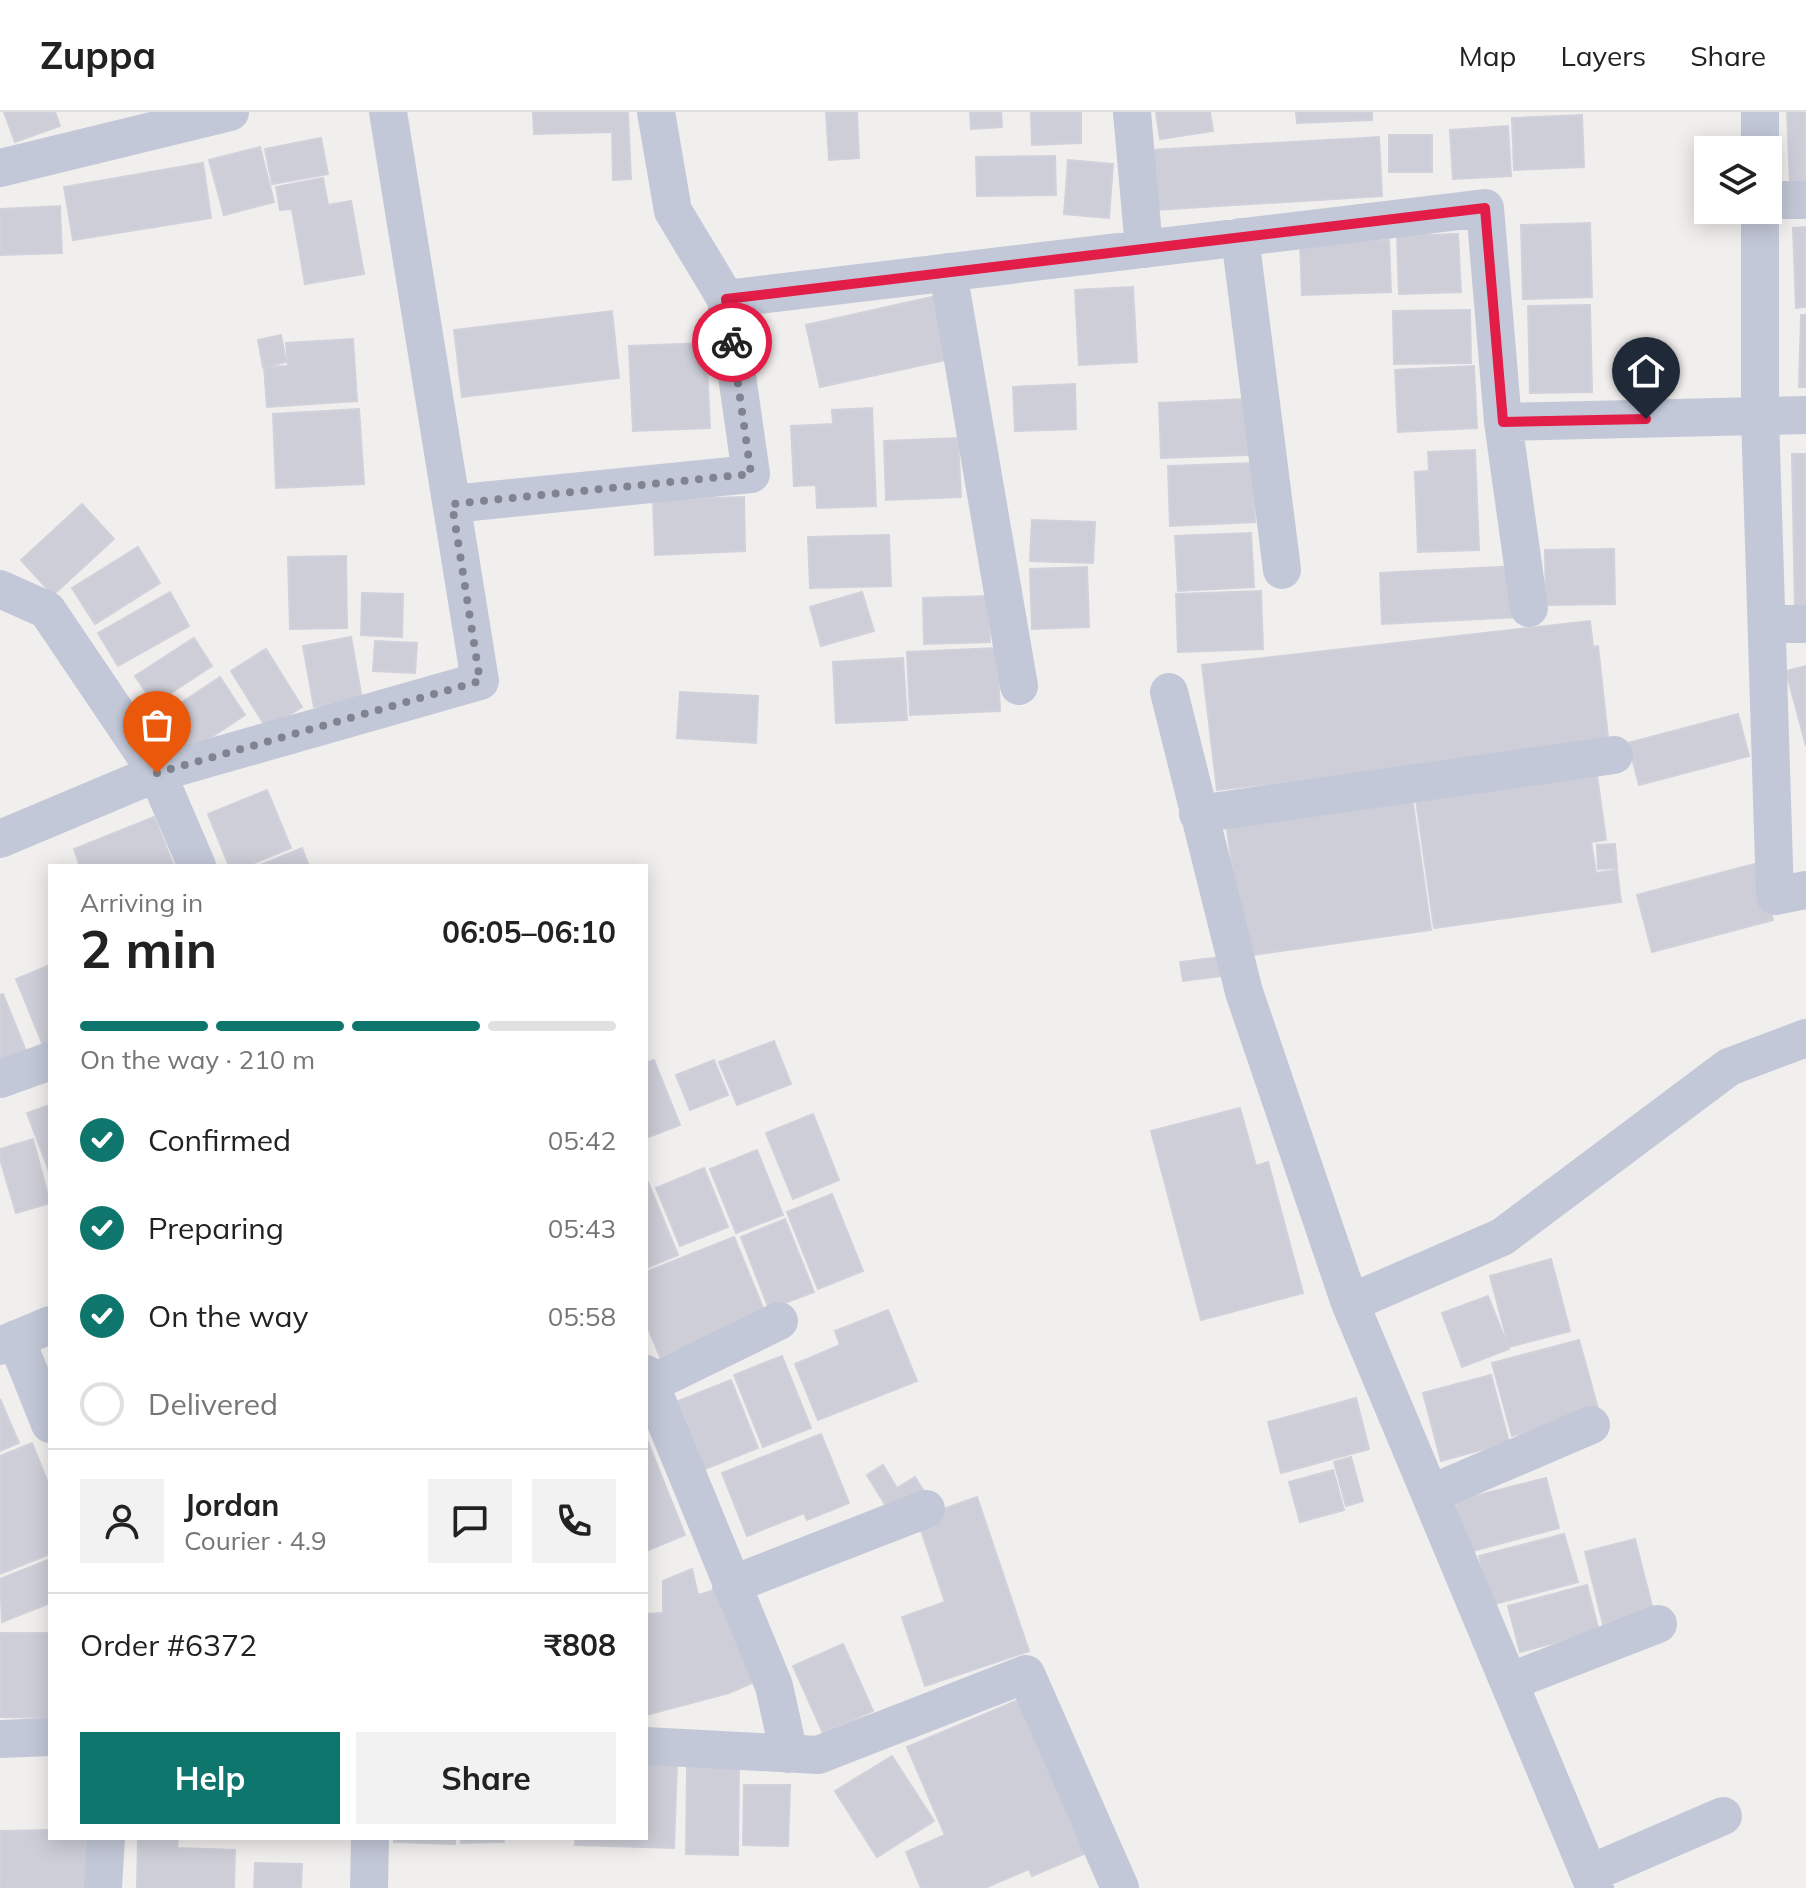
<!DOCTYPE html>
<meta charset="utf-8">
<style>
:root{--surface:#fff;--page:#f2f2f2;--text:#222;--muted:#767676;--line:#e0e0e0;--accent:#0f766e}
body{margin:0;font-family:Mulish,sans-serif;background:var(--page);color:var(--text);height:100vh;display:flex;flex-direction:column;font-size:30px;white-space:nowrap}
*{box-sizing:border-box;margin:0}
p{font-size:26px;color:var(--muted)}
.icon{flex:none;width:44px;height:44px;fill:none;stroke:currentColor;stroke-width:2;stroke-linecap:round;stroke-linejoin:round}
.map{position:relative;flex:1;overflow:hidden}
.drawer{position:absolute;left:48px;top:752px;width:600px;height:976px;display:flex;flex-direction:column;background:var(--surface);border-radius:0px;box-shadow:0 4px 20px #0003}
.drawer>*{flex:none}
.tools{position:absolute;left:1694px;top:24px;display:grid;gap:16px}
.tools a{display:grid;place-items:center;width:88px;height:88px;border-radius:0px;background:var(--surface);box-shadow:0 4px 20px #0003;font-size:40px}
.pin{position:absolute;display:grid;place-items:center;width:68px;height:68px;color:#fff;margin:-82px -34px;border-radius:50% 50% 50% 0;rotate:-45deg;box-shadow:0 0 8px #0007}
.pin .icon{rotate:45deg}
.courier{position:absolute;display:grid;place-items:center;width:80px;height:80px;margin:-40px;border:6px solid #e11d48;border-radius:50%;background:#fff;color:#222;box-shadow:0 2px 10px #0007}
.headline em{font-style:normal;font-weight:700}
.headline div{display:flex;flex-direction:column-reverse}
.headline{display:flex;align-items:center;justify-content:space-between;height:136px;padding:0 32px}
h1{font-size:52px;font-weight:700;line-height:60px}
.bar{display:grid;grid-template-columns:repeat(4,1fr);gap:12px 8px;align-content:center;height:96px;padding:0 32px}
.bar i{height:10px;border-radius:6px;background:var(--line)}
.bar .current{background:var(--accent)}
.bar p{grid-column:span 4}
.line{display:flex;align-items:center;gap:20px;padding:0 32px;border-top:2px solid var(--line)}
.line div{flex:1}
.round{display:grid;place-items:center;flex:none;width:84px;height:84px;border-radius:0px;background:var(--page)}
ol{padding:0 32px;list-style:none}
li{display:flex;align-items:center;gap:24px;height:88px}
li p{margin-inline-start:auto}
li .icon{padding:8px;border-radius:50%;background:var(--accent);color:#fff;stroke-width:4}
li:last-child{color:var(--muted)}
li i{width:44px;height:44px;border:4px solid var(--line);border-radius:50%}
.cta{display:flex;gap:16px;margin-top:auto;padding:16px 32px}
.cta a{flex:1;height:92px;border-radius:0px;background:var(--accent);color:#fff;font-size:32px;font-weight:700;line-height:92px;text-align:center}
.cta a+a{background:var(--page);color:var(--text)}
header{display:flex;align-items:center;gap:48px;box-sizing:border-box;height:112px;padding:0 40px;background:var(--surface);border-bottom:2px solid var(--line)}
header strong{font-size:38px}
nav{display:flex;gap:44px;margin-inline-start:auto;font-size:28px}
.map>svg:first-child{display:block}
</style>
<header>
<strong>Zuppa</strong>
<nav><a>Map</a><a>Layers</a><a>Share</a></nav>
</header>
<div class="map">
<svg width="1806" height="1776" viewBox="0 0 1806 1776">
<rect width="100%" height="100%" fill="#f1efee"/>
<path fill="#cdced7" stroke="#d1d1db" stroke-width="2" d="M 4,0 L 55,0 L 60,14 L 15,30 Z
M 533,0 L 628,0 L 631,67 L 613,68 L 612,20 L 534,22 Z
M 826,0 L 857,0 L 859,46 L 829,48 Z
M 970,0 L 1001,0 L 1002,15 L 971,17 Z
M 1031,0 L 1081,0 L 1081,31 L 1032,33 Z
M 1156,0 L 1210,0 L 1213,19 L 1160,27 Z
M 1296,0 L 1372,0 L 1372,8 L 1297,11 Z
M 1787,0 L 1806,0 L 1806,74 L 1790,74 Z
M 1582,3 L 1584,55 L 1514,58 L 1512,6 Z
M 1508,14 L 1511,64 L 1453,67 L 1450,18 Z
M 1389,23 L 1432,23 L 1432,60 L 1389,60 Z
M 1379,25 L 1382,84 L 1155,98 L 1151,38 Z
M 321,26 L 328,62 L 272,72 L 265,37 Z
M 260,35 L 274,90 L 224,103 L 209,48 Z
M 1055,44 L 1056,83 L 977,84 L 976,45 Z
M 1068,48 L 1113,52 L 1109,106 L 1064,102 Z
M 203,51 L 211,106 L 73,128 L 64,75 Z
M 323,66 L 328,93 L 351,89 L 364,162 L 305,172 L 292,97 L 280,98 L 276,75 Z
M 60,94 L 62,141 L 0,143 L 0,97 Z
M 1590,111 L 1592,185 L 1523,187 L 1521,113 Z
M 1806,115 L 1806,195 L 1796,196 L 1793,116 Z
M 1458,122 L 1461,180 L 1399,182 L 1397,124 Z
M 1389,128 L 1391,180 L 1302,183 L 1300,131 Z
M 1133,175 L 1137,250 L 1079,253 L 1075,178 Z
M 941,183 L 955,246 L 820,275 L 806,213 Z
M 1590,193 L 1592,280 L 1530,281 L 1528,194 Z
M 1470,198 L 1471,251 L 1394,252 L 1393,199 Z
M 612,199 L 619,266 L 462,285 L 454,218 Z
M 1801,203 L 1806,203 L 1806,275 L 1799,275 Z
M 281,223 L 286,250 L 263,255 L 258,228 Z
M 353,227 L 357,289 L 267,295 L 264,255 L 288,254 L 286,231 Z
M 706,231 L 710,316 L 633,319 L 629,234 Z
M 1474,254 L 1477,316 L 1398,320 L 1395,258 Z
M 1075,272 L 1076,317 L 1015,319 L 1013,275 Z
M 1246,287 L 1248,343 L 1161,346 L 1159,291 Z
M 872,296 L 876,394 L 817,396 L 816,373 L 794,374 L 791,314 L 833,312 L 832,298 Z
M 359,297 L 364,372 L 276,376 L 273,302 Z
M 958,326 L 961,385 L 886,388 L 884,329 Z
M 1475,338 L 1479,438 L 1418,440 L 1415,360 L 1429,359 L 1428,340 Z
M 1792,342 L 1806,342 L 1806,499 L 1795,500 Z
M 1253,351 L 1255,410 L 1170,414 L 1168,354 Z
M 744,385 L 745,439 L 655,443 L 653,388 Z
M 82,392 L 114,427 L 53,483 L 21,448 Z
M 1032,408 L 1095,410 L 1093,451 L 1030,449 Z
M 1251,421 L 1254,475 L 1178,479 L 1175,424 Z
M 889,423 L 891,474 L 810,476 L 808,425 Z
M 138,435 L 160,471 L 95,512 L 72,476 Z
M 1614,437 L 1615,492 L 1546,493 L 1545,438 Z
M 346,444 L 347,516 L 290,517 L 288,445 Z
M 1517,454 L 1520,505 L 1382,512 L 1380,461 Z
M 1087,455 L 1089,515 L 1032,517 L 1030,457 Z
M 1261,479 L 1263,537 L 1178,540 L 1176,482 Z
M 170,480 L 189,514 L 118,554 L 98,521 Z
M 862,480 L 874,519 L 821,534 L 810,495 Z
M 362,481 L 403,482 L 402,525 L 361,523 Z
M 988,484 L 990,530 L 924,532 L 923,486 Z
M 1590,509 L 1593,535 L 1598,534 L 1609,634 L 1217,678 L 1202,553 Z
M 351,525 L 362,587 L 314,595 L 303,534 Z
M 194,526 L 212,554 L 154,592 L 135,564 Z
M 375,529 L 417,531 L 415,561 L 373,559 Z
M 997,536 L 1000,599 L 910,603 L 907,540 Z
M 266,537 L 302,595 L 267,617 L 231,559 Z
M 903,546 L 907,608 L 836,611 L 833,550 Z
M 1806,554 L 1806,634 L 1786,559 Z
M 220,565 L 245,603 L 180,646 L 154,609 Z
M 680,580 L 758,584 L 756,631 L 677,626 Z
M 1738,602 L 1749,644 L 1639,673 L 1628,631 Z
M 1596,656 L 1606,728 L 1591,730 L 1596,761 L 1617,758 L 1621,790 L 1434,816 L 1415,681 Z
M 267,678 L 291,736 L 247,754 L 229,754 L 208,702 Z
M 1412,685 L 1431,818 L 1245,844 L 1226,711 Z
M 154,705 L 174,754 L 80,754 L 74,737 Z
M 1615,732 L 1617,756 L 1598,757 L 1597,733 Z
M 302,736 L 309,754 L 258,754 Z
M 1758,751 L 1773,808 L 1652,840 L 1637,783 Z
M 1228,844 L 1231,863 L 1183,869 L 1180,850 Z
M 50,853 L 50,942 L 47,943 L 16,867 Z
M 3,882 L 30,949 L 0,960 L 0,883 Z
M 774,929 L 791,972 L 737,993 L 719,950 Z
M 654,948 L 680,1013 L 646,1026 L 646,951 Z
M 714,948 L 728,983 L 690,998 L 676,963 Z
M 50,993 L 50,1062 L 27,1001 Z
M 1240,996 L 1256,1054 L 1268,1050 L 1303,1181 L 1201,1208 L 1151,1019 Z
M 813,1002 L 839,1068 L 793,1087 L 766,1021 Z
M 33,1027 L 50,1091 L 16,1101 L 0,1047 L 0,1037 Z
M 757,1038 L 783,1103 L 736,1121 L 710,1057 Z
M 704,1056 L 728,1115 L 680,1134 L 656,1076 Z
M 648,1070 L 678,1143 L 646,1156 L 646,1071 Z
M 832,1082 L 863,1159 L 818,1177 L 787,1100 Z
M 785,1107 L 814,1180 L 769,1197 L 741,1125 Z
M 734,1125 L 766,1203 L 660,1245 L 646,1211 L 646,1160 Z
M 1551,1147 L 1570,1219 L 1509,1235 L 1490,1164 Z
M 1488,1184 L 1509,1237 L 1462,1255 L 1442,1201 Z
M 888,1198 L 917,1269 L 818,1308 L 795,1252 L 840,1233 L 835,1219 Z
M 1579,1228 L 1599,1300 L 1512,1324 L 1492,1251 Z
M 782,1244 L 811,1316 L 763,1335 L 734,1263 Z
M 1491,1263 L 1509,1330 L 1441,1349 L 1423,1281 Z
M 731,1268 L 758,1336 L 705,1357 L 678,1289 Z
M 1356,1286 L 1369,1337 L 1281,1361 L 1268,1310 Z
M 0,1287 L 19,1331 L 0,1339 Z
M 821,1322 L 849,1391 L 807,1408 L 804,1401 L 747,1424 L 722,1361 Z
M 648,1330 L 685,1423 L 646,1439 L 646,1331 Z
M 32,1331 L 50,1376 L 50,1442 L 0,1462 L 0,1344 Z
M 1351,1345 L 1363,1389 L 1346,1394 L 1334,1350 Z
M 883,1353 L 897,1376 L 915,1365 L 925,1381 L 891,1402 L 867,1363 Z
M 1333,1358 L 1344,1398 L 1300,1410 L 1289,1370 Z
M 1546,1366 L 1559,1416 L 1469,1440 L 1455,1389 Z
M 977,1385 L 1029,1539 L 925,1574 L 902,1505 L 945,1490 L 917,1406 Z
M 1564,1422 L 1578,1470 L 1491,1493 L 1479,1444 Z
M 1635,1427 L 1653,1498 L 1603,1512 L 1585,1440 Z
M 50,1447 L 50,1491 L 2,1510 L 0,1467 Z
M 692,1457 L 698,1483 L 718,1477 L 759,1568 L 729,1581 L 646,1603 L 646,1502 L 663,1501 L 663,1469 Z
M 1587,1473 L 1599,1519 L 1520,1540 L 1508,1494 Z
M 0,1521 L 50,1521 L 50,1606 L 0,1605 Z
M 843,1532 L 873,1599 L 823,1621 L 793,1554 Z
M 1025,1585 L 1091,1739 L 1032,1764 L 1029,1757 L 985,1776 L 921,1776 L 906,1740 L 945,1723 L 907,1635 Z
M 892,1644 L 934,1709 L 877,1745 L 835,1679 Z
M 646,1651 L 677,1652 L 674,1736 L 575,1733 L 575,1726 L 646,1726 Z
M 687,1655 L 739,1656 L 738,1743 L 686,1742 Z
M 744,1673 L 790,1673 L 788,1734 L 743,1733 Z
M 50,1718 L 50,1726 L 97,1726 L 98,1776 L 0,1776 L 0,1719 Z
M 138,1726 L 178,1726 L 177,1736 L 235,1738 L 234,1776 L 137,1776 Z
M 394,1726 L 455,1726 L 455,1732 L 394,1730 Z
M 461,1726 L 503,1726 L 504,1730 L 461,1731 Z
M 255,1751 L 302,1752 L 301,1776 L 254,1776 Z"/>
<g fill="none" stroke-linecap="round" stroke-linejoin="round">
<path stroke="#c3c8d8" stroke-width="38" d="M 656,0 L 673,99 L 726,187 L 1485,96 L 1503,310 L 1806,303
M 1132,0 L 1144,137
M 1760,0 L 1760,38
M 0,56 L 230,0
M 1768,88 L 1806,88
M 1760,98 L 1760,304 L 1775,784 L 1806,778
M 1240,125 L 1282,458
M 948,160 L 1019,574
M 1503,310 L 1529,496
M 452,392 L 751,362 L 726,187
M 0,477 L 47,498 L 157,661 L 480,569 L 388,0
M 1767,512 L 1806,512
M 1169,580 L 1244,880 L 1350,1191 L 1595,1776
M 1198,702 L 1614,643
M 0,727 L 157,661 L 197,754
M 0,967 L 50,949
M 1350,1191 L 1502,1125 L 1729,955 L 1806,926
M 16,1227 L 50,1312
M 0,1234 L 50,1213
M 646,1262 L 774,1574 L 789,1642
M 646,1274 L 779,1209
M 1430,1382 L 1591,1313
M 731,1473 L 926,1397
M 1509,1570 L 1658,1512
M 0,1627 L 50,1625
M 646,1634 L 818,1643 L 1026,1562 L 1120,1776
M 1589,1762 L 1723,1704
M 103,1776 L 106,1726
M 369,1776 L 370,1726"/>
</g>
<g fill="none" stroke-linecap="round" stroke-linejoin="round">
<path stroke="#818490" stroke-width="8" stroke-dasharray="0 14.4" d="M 157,661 L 480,569 L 452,392 L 751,362 L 732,230"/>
<path stroke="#e11d48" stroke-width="10" d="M 732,230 L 726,187 L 1485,96 L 1503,310 L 1646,307"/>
</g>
</svg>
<div class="tools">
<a><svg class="icon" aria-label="layers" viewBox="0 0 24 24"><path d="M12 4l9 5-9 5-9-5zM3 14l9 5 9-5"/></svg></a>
</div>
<div class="pin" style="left:157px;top:661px;background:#ea580c"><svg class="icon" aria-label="bag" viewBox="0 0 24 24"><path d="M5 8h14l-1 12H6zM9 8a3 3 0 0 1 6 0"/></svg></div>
<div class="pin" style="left:1646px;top:307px;background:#1f2937"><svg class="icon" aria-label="home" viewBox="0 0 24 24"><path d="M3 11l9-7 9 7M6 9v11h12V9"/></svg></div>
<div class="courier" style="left:732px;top:230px"><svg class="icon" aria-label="bike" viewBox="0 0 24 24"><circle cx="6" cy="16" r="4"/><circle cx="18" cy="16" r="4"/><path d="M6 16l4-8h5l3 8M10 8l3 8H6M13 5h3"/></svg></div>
<section class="drawer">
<div class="headline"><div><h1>2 min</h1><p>Arriving in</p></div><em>06:05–06:10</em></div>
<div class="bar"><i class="current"></i><i class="current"></i><i class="current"></i><i></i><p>On the way · 210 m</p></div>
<ol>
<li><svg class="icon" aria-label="check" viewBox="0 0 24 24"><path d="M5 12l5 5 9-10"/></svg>Confirmed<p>05:42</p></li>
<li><svg class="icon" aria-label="check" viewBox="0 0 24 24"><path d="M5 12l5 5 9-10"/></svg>Preparing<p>05:43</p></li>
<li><svg class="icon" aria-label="check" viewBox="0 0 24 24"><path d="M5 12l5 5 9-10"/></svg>On the way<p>05:58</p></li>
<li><i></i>Delivered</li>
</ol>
<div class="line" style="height:144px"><a class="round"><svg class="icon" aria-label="person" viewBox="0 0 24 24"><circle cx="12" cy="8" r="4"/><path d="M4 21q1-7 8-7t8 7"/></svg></a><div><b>Jordan</b><p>Courier · 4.9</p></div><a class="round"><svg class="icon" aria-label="chat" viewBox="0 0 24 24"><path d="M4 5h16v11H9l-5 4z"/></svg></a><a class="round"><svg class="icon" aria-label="phone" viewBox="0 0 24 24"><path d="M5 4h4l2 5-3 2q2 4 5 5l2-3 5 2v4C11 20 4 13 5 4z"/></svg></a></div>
<div class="line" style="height:104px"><div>Order #6372</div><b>₹808</b></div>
<div class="cta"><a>Help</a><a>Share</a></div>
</section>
</div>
